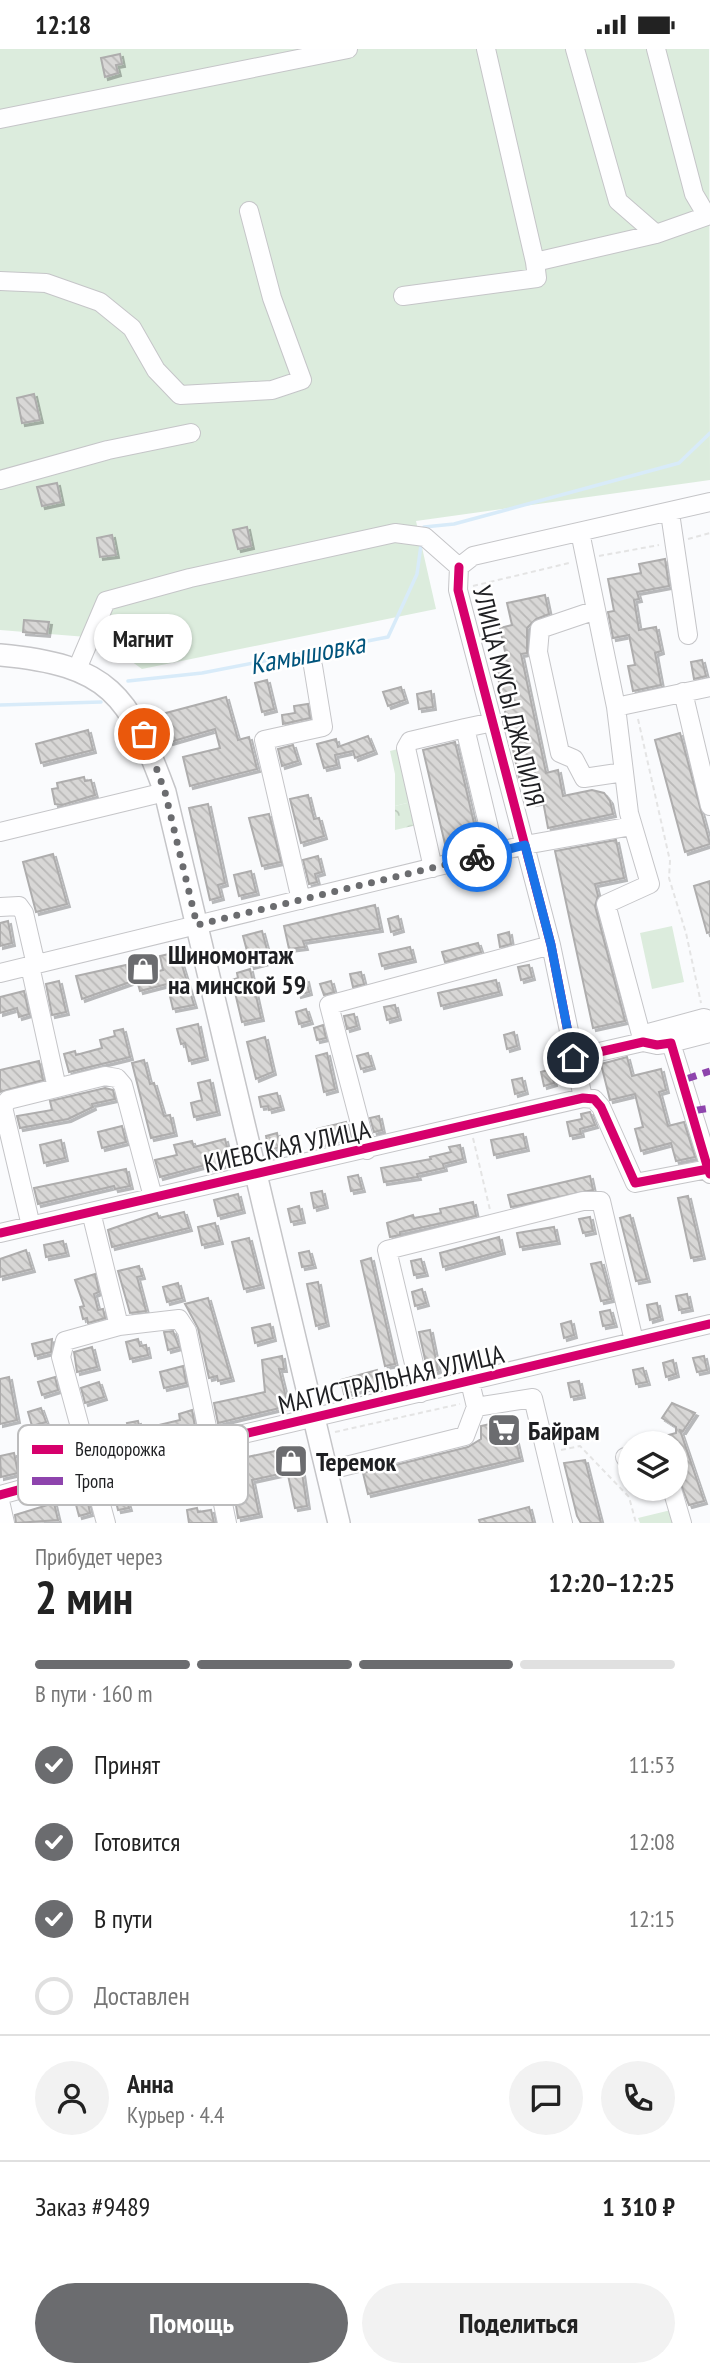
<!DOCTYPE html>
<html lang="ru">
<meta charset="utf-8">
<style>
:root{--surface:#fff;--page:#f2f2f2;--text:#222;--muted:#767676;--line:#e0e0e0;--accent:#6b6c6f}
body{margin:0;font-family:"PT Sans Narrow",sans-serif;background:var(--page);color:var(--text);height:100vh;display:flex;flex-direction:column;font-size:26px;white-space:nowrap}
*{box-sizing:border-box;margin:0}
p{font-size:23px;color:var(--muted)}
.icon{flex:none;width:38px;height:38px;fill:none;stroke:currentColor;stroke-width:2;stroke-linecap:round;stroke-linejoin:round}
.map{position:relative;height:1474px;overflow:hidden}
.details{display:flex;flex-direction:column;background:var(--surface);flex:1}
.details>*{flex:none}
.tools{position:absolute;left:618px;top:1382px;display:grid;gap:14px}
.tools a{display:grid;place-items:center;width:70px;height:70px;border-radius:50%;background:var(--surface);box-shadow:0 2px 5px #0004;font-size:35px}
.pin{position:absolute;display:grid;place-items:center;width:60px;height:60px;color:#fff;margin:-30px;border:4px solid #fff;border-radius:50%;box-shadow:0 2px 7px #0007}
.courier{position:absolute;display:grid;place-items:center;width:70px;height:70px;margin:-35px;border:5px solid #1a73e8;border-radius:50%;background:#fff;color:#222;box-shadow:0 2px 9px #0007}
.bubble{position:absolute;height:49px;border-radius:24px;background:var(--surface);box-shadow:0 2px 5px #0004;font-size:23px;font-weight:600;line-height:49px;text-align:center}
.overview em{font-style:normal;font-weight:600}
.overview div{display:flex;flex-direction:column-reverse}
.overview{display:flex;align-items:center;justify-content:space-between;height:119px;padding:0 35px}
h1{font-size:46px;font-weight:600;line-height:52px}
.bar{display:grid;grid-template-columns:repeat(4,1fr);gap:10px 7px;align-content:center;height:84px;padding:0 35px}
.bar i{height:9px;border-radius:5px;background:var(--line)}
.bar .active{background:var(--accent)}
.bar p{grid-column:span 4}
.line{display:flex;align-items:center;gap:18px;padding:0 35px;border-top:2px solid var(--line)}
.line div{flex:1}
.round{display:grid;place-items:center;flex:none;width:74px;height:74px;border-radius:37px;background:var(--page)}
ol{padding:0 35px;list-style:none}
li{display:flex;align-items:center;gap:21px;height:77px}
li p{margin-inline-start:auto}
li .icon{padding:7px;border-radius:50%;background:var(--accent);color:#fff;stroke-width:4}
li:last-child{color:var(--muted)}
li i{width:38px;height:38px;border:4px solid var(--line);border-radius:50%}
.action{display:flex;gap:14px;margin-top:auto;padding:14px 35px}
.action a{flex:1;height:80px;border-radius:42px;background:var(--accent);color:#fff;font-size:28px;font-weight:600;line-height:80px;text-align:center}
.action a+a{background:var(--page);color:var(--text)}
.status{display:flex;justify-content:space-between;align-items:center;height:49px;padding:0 35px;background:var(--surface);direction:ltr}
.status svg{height:19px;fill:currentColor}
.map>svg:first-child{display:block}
</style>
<div class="status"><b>12:18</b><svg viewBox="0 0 49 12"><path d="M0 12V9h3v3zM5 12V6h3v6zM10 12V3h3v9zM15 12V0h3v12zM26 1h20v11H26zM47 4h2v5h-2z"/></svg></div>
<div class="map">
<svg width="710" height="1474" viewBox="0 0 710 1474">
<defs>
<pattern id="park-crowns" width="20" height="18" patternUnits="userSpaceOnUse" patternTransform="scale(1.75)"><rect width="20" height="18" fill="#dcecdd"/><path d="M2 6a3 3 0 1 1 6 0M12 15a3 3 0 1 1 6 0" fill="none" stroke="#bccabd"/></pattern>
<pattern id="building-back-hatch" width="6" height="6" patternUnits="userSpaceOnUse" patternTransform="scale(1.75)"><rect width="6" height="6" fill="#d8d7d6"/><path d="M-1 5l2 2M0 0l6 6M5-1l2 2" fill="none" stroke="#b9b8b7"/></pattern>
<filter id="shadow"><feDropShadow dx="3" dy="3" stdDeviation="0" flood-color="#0004"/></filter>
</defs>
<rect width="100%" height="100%" fill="#fafbfd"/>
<path fill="url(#park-crowns)" d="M 411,753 L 417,776 L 395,781 L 395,757 Z"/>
<path fill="#dcecdd" d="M 0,0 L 709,0 L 710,431 L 416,472 L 436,560 L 142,620 L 99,589 L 0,581 Z
M 398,700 L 411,753 L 395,757 L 395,725 L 390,702 Z
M 672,877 L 684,933 L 652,940 L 640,884 Z
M 671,1461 L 674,1474 L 640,1474 L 638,1469 Z"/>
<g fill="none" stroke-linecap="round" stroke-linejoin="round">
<path stroke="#d8ebf9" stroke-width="3.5" d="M 424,478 L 454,475 L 679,414 L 710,384
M 128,632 L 202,624 L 388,588 L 417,525 L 421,496
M 0,656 L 101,653"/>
</g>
<path fill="url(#building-back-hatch)" stroke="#aeadad" stroke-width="2" filter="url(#shadow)" d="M 120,5 L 122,15 L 116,16 L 118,24 L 105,28 L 101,9 Z
M 34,345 L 40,371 L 22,374 L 17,349 Z
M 57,434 L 61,453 L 42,457 L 37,438 Z
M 247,478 L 251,497 L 238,500 L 233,481 Z
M 112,486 L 116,506 L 100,508 L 97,489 Z
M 665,510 L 669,537 L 637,543 L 639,550 L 634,551 L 639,581 L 656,578 L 661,602 L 655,604 L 661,636 L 633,642 L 628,617 L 635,616 L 629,586 L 613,589 L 608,563 L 614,562 L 608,530 L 641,524 L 639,515 Z
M 545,546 L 549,565 L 536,570 L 527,579 L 527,604 L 521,605 L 546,724 L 558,721 L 563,747 L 592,741 L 604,744 L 610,752 L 613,765 L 548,779 L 543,752 L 533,754 L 527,727 L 519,729 L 494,609 L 506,607 L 500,579 L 512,576 L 507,554 Z
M 24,571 L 49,573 L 47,585 L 23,583 Z
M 702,611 L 706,627 L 694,630 L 691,613 Z
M 267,631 L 274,660 L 262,663 L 255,634 Z
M 401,638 L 405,651 L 388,657 L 383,643 Z
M 431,642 L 433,658 L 419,660 L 417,645 Z
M 226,648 L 238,691 L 249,688 L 257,720 L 190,737 L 183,708 L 220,699 L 215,680 L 170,693 L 162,665 Z
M 308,655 L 310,669 L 283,675 L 282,666 L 295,664 L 294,657 Z
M 88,681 L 93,701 L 41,714 L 36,695 Z
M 680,684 L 710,795 L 685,803 L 655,691 Z
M 368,687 L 374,702 L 355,709 L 353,702 L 335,706 L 337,716 L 324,719 L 317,695 L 336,690 L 338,698 Z
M 455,693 L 477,787 L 445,795 L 423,701 Z
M 293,696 L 298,712 L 282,717 L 278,700 Z
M 84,728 L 85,732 L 91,731 L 95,746 L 62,756 L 55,755 L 52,740 L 58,739 L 57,734 Z
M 308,746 L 314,770 L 319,769 L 324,787 L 301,794 L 290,750 Z
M 208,755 L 225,834 L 218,836 L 221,848 L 210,851 L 189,759 Z
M 269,765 L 281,813 L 262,817 L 249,769 Z
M 616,791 L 624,829 L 595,835 L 598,847 L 595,857 L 625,972 L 593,979 L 555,802 Z
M 53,805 L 67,855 L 36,863 L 23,813 Z
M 318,807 L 322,823 L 315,825 L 317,833 L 309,835 L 303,811 Z
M 251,822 L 256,843 L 239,847 L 234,826 Z
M 710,832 L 710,883 L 707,884 L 694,837 Z
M 375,856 L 380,880 L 303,892 L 305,898 L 289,900 L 284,877 Z
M 398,867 L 401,880 L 391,883 L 388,870 Z
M 8,872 L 12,894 L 0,897 L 0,874 Z
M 262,882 L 270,912 L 251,917 L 243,887 Z
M 509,883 L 511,895 L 500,898 L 498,886 Z
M 478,894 L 481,903 L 445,913 L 442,903 Z
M 410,898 L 413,910 L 382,917 L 379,905 Z
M 178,903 L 194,956 L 173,960 L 167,935 L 140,942 L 136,928 L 163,921 L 160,907 Z
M 126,916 L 130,933 L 82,950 L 76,927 Z
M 529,916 L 532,928 L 521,931 L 518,918 Z
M 250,920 L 261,969 L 242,973 L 232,931 L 238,929 L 237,924 Z
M 361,923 L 364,935 L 353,938 L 350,925 Z
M 306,930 L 309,943 L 298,946 L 295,933 Z
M 496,931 L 499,943 L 441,957 L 438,944 Z
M 59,932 L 66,963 L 52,966 L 46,935 Z
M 331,932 L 334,943 L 324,946 L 320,935 Z
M 24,942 L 29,965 L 19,968 L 17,959 L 0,964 L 0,948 Z
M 395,956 L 398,968 L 387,971 L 384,958 Z
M 306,960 L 310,972 L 299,975 L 296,963 Z
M 354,965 L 357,977 L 347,980 L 344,967 Z
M 198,975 L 205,1008 L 189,1012 L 185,994 L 181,995 L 177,980 Z
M 323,976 L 326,989 L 317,991 L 314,979 Z
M 123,980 L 130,1008 L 69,1023 L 64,1005 L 75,1002 L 76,1006 L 102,999 L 100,991 L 115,987 L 114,982 Z
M 514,983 L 517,997 L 507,1000 L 504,986 Z
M 265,988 L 273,1023 L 256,1030 L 247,993 Z
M 327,1004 L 335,1040 L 324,1043 L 316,1007 Z
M 368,1004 L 372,1017 L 361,1020 L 357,1007 Z
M 627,1008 L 632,1027 L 661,1020 L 666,1041 L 659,1043 L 668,1077 L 684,1073 L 695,1108 L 676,1112 L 671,1094 L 641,1102 L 635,1080 L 643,1078 L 635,1045 L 610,1051 L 601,1015 Z
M 144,1011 L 150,1035 L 154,1034 L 164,1067 L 170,1066 L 174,1084 L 151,1089 L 132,1014 Z
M 39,1012 L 43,1031 L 0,1043 L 0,1021 Z
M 551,1020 L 554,1034 L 544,1037 L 541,1023 Z
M 522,1029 L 525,1042 L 515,1045 L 512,1031 Z
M 210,1031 L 217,1063 L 194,1068 L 191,1054 L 202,1051 L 198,1034 Z
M 105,1039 L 113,1041 L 115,1050 L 92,1055 L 93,1058 L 68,1070 L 20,1079 L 17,1067 L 52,1061 L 50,1052 Z
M 277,1044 L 281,1058 L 269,1061 L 268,1057 L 261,1058 L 259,1048 Z
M 590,1063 L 595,1076 L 580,1080 L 581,1085 L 570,1087 L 567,1073 L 582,1070 L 581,1065 Z
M 379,1067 L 382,1081 L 374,1083 L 370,1069 Z
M 346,1073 L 349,1087 L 321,1094 L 317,1080 Z
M 122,1077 L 126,1093 L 102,1099 L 98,1083 Z
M 277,1084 L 280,1098 L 269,1101 L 266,1087 Z
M 523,1085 L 526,1099 L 494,1106 L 491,1091 Z
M 225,1090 L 231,1114 L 210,1119 L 209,1115 L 160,1128 L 155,1111 L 177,1106 L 174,1096 L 192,1092 L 194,1098 Z
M 61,1091 L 65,1109 L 44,1114 L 40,1096 Z
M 460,1096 L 463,1110 L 443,1115 L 444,1119 L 417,1125 L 418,1128 L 384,1133 L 381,1119 L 431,1110 L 430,1108 L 451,1103 L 449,1098 Z
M 126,1120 L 130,1137 L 115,1140 L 114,1137 L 38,1155 L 34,1139 Z
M 358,1126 L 362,1140 L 351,1142 L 348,1128 Z
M 590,1127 L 593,1141 L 511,1158 L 508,1146 Z
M 322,1142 L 325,1156 L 314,1159 L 311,1144 Z
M 238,1145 L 242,1161 L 218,1167 L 214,1151 Z
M 688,1147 L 702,1207 L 691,1209 L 678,1149 Z
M 473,1153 L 476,1167 L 400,1183 L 400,1186 L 390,1188 L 387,1174 L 413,1166 L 414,1169 L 441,1164 L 440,1160 Z
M 299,1157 L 302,1171 L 291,1173 L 288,1160 Z
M 184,1163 L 189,1179 L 112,1198 L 108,1181 L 157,1164 L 159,1169 Z
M 630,1166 L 647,1230 L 636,1232 L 620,1169 Z
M 590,1168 L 593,1182 L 583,1184 L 579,1170 Z
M 215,1174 L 220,1192 L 202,1196 L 198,1178 Z
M 554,1178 L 557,1192 L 520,1198 L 517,1184 Z
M 499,1188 L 502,1202 L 443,1218 L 440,1204 Z
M 249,1189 L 261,1236 L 244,1240 L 232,1193 Z
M 63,1192 L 66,1204 L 46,1208 L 44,1196 Z
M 26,1201 L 32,1220 L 0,1228 L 0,1210 Z
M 309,1202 L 313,1216 L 302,1218 L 299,1204 Z
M 371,1209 L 395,1315 L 385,1317 L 361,1212 Z
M 421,1210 L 425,1224 L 414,1226 L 411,1212 Z
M 601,1213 L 611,1250 L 601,1252 L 591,1215 Z
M 139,1217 L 142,1227 L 137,1228 L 146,1262 L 130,1264 L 118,1222 Z
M 95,1225 L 99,1243 L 94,1245 L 98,1261 L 103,1260 L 105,1269 L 88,1274 L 87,1269 L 83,1270 L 80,1258 L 84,1257 L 75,1231 Z
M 318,1233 L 326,1274 L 316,1277 L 307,1235 Z
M 178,1234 L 182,1249 L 167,1253 L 163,1238 Z
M 422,1240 L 426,1254 L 415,1257 L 412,1243 Z
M 687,1245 L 690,1259 L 679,1261 L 676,1247 Z
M 208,1249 L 231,1329 L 218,1332 L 217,1327 L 209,1329 L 198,1279 L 185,1255 Z
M 657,1254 L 660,1268 L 650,1271 L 647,1256 Z
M 610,1261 L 614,1275 L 603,1277 L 600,1263 Z
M 571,1272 L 574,1286 L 564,1289 L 561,1275 Z
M 270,1275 L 273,1289 L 255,1294 L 252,1279 Z
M 430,1281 L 438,1321 L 428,1324 L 419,1283 Z
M 173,1282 L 179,1298 L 168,1301 L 164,1283 Z
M 52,1290 L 51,1303 L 35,1307 L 32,1295 Z
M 138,1290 L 140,1297 L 146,1296 L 148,1306 L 130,1310 L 126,1293 Z
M 92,1298 L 97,1318 L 77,1323 L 74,1303 Z
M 282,1307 L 284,1320 L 279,1320 L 288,1357 L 218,1374 L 214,1354 L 265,1343 L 262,1311 Z
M 704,1307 L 707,1321 L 697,1323 L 693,1309 Z
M 673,1311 L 676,1325 L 666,1328 L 663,1314 Z
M 183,1317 L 186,1334 L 164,1339 L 160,1323 Z
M 643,1319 L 647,1333 L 636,1335 L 633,1321 Z
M 377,1321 L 381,1335 L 344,1345 L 341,1331 Z
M 9,1328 L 17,1371 L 0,1375 L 0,1330 Z
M 55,1328 L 58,1341 L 42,1346 L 38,1333 Z
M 579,1332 L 582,1346 L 571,1348 L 568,1334 Z
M 99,1333 L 104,1348 L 85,1354 L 81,1339 Z
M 672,1354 L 695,1364 L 683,1382 L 680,1381 L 704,1452 L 689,1456 L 676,1424 L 676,1395 L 668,1395 L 665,1387 L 676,1384 L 676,1378 L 662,1369 Z
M 41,1359 L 46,1373 L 32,1377 L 28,1363 Z
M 192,1361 L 195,1378 L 163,1390 L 159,1376 L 180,1371 L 179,1365 Z
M 511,1370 L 520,1409 L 368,1445 L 363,1424 L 468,1398 L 481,1390 L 481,1377 Z
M 138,1372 L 142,1390 L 128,1394 L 124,1379 L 128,1378 L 127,1374 Z
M 298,1397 L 307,1457 L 295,1459 L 288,1426 L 284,1424 L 252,1431 L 259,1465 L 238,1469 L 229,1412 Z
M 14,1404 L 18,1424 L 1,1428 L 0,1407 Z
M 585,1411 L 593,1443 L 601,1474 L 581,1474 L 577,1467 L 564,1414 Z
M 123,1438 L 129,1459 L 118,1461 L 113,1440 Z
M 87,1449 L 90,1464 L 79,1467 L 75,1452 Z
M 54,1454 L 58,1471 L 16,1474 L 15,1466 Z
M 529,1458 L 533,1474 L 480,1474 L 479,1471 Z
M 197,1459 L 198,1463 L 211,1461 L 214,1474 L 189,1474 L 187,1461 Z"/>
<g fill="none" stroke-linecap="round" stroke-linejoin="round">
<g stroke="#c5c5c8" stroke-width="20">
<path id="minor" d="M 486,0 L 535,213 L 656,185 L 618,152 L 575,0
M 0,70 L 348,0
M 656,185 L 707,167 L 694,145 L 656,0
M 0,232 L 46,234 L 100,253 L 132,279 L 156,321 L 180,346 L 272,341 L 302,331 L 272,249 L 249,162
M 403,247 L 537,229 L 535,213
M 0,431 L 108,401 L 191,384
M 670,464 L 688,586
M 580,483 L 616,658 L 629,764 L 650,835 L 606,855 L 643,993
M 459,518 L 458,541 L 551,896 L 583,1049
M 459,518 L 473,507 L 710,453
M 596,561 L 540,580 L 538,603 L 560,704 L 574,710 L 584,729 L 624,723
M 77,620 L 106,552 L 190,529 L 395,484 L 425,488 L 459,518
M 683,643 L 710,757
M 616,658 L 710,638
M 493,673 L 465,679 L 495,804
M 0,783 L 165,743
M 433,819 L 406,699 L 410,692 L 465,679
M 301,851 L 264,691 L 323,678 L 313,617
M 0,858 L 19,857 L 24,864 L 36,916
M 30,917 L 57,1039
M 0,924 L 525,796 L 632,777
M 641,986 L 704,969 L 710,971
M 671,994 L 710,984
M 573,1009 L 643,993 L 657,996 L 671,994 L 710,1119
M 367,1101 L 329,956 L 551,896
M 91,1163 L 119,1277
M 31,1177 L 3,1058 L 8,1051 L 105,1027 L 117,1029 L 123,1036 L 153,1148
M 0,1184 L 583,1049 L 594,1050 L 601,1058 L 635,1134 L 708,1120 L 710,1125
M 470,1333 L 476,1358 L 533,1349 L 563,1474
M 421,1344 L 387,1201 L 583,1152 L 601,1152 L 634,1292
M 630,1408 L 625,1408 L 630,1415
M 326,1422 L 465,1387 L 476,1358
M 672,1440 L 682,1474
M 0,1446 L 91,1421 L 710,1275
M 0,1452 L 5,1474
M 106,1474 L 61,1308 L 65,1292 L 119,1277 L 179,1270 L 187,1282 L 227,1474"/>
</g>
<g stroke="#c5c5c8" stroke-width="24">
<path id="major" d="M 0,606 C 109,616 129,645 165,743 L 339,1474"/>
</g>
<path stroke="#e4e4e4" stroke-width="2" stroke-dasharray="5 3.5" stroke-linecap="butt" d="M 688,490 L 710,484
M 599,507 L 659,496
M 473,537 L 569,514
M 638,670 L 670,812 L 669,829 L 686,884 L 701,954
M 473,1089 L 490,1161
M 335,1383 L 460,1355
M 561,1401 L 580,1397 L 629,1448 L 636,1474"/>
<use href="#minor" stroke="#fefeff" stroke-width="18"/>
<use href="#major" stroke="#fefeff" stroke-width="21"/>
<path stroke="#8e44ad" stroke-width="7" stroke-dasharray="14 7" stroke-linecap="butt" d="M 683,1031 L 710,1022
M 692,1062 L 710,1059"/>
<g stroke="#fff" stroke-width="13">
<path id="cycleway" d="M 459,518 L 458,541 L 551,896 L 573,1009 L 643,993 L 657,996 L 671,994 L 708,1120
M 0,1184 L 583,1049 L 594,1050 L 601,1058 L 635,1134 L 708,1120 L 710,1125
M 0,1446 L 91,1421 L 710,1275"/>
</g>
<use href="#cycleway" stroke="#d6006c" stroke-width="9"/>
</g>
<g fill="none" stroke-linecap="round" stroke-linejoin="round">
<path stroke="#6b6c6f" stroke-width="7" stroke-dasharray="0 12.6" d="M 144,685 L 165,743 L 197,876 L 477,808"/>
<path stroke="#1a73e8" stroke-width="9" d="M 477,808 L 525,796 L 551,896 L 573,1009"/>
</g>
<defs>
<g id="shop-square" transform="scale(1.75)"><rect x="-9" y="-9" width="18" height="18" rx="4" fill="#6b6c6f" stroke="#fff"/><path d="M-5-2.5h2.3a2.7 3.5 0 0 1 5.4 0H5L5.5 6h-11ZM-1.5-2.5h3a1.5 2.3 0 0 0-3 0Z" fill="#fff"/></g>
<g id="supermarket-square" transform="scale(1.75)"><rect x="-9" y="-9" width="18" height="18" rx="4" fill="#6b6c6f" stroke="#fff"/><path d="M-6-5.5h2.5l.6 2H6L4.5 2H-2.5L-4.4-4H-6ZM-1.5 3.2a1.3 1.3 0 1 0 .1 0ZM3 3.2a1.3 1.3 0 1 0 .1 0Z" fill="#fff"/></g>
</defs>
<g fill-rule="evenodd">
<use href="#shop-square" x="143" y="920"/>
<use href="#supermarket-square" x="504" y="1381"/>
<use href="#shop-square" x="291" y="1412"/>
</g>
<g text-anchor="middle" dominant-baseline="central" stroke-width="5" stroke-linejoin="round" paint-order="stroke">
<g font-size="26" fill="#1e1f22" stroke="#fff">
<text transform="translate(509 647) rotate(76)">УЛИЦА МУСЫ ДЖАЛИЛЯ</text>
<text transform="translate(287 1097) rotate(-12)">КИЕВСКАЯ УЛИЦА</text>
<text transform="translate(391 1330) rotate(-13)">МАГИСТРАЛЬНАЯ УЛИЦА</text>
</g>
<g font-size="26" font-weight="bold" fill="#1e1f22" stroke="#fff" text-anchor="start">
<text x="168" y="905">Шиномонтаж<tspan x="168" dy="30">на минской 59</tspan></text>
<text x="528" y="1381">Байрам</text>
<text x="316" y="1412">Теремок</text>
</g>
<g font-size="28" font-style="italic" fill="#00547c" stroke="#fff">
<text transform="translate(307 604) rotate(-11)">Камышовка</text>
</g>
</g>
<rect x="18" y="1376" width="230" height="80" rx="10" fill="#fff" stroke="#bcbcbd" stroke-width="2"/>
<rect x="32" y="1396" width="31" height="9" fill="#d6006c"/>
<rect x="32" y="1428" width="31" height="8" fill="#8e44ad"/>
<g font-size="19" fill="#1e1f22">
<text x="75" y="1407">Велодорожка</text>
<text x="75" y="1439">Тропа</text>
</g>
</svg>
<div class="tools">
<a><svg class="icon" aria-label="layers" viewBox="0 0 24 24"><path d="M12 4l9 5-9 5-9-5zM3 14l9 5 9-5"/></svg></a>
</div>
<div class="pin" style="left:144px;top:685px;background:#ea580c"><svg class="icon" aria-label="bag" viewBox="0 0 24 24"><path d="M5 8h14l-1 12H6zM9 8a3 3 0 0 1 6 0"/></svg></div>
<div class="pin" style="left:573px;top:1009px;background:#1f2937"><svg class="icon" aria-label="home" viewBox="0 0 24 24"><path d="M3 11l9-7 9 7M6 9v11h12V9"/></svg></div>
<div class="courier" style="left:477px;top:808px"><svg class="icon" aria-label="bike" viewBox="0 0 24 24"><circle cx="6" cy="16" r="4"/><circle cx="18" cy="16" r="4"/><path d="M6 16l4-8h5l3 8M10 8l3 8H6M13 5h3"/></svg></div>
<div class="bubble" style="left:94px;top:565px;width:98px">Магнит</div>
</div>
<section class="details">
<div class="overview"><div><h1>2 мин</h1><p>Прибудет через</p></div><em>12:20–12:25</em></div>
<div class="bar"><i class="active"></i><i class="active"></i><i class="active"></i><i></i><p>В пути · 160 m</p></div>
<ol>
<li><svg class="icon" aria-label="check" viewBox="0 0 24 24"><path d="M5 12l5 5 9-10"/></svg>Принят<p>11:53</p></li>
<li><svg class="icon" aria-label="check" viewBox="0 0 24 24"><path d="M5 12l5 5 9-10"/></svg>Готовится<p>12:08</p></li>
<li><svg class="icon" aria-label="check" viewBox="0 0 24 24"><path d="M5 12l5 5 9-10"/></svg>В пути<p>12:15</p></li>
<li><i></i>Доставлен</li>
</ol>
<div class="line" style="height:126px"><a class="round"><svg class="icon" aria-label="person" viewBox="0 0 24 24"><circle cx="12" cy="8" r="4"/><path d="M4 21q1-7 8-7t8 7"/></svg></a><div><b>Анна</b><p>Курьер · 4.4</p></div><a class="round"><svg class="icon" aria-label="chat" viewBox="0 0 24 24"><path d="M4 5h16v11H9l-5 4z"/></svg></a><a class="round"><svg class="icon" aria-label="phone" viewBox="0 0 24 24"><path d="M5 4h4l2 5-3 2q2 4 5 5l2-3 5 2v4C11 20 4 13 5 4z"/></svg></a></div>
<div class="line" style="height:91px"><div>Заказ #9489</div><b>1 310 ₽</b></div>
<div class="action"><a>Помощь</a><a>Поделиться</a></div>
</section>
